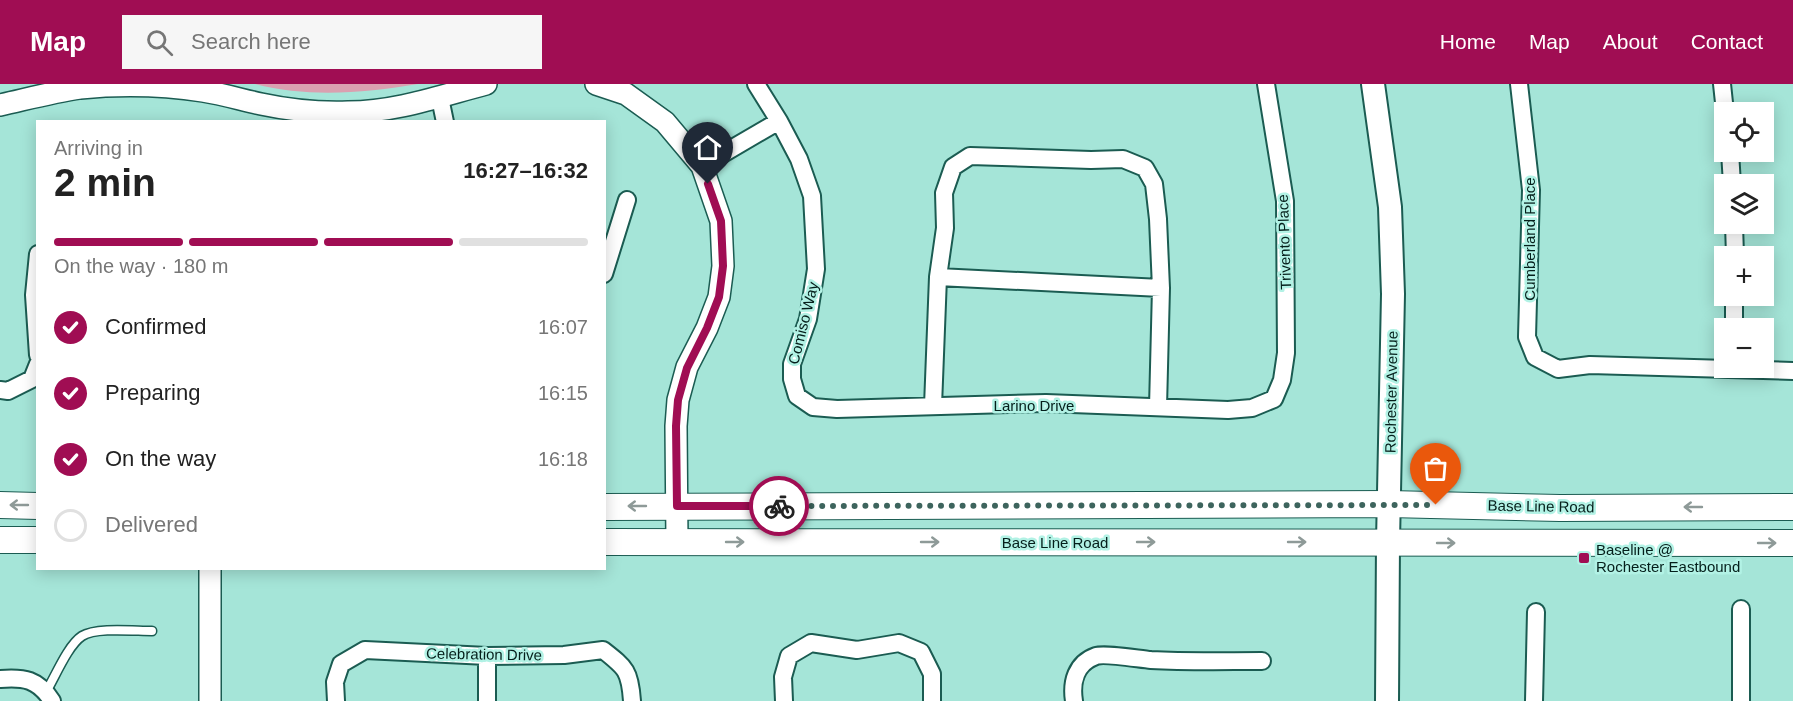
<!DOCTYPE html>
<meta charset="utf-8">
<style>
:root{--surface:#fff;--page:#f6f6f6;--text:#222;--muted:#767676;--line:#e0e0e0;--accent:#a00d53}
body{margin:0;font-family:Helvetica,sans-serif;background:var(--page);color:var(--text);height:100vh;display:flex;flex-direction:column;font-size:22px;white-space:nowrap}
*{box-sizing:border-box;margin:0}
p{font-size:20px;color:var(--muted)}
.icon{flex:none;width:33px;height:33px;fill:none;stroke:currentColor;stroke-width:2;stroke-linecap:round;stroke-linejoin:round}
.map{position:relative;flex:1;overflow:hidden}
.sheet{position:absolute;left:36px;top:36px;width:570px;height:450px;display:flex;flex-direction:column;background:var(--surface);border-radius:0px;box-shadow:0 3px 15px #0003}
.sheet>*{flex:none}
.tools{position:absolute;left:1714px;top:18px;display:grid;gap:12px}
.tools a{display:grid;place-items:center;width:60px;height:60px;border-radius:0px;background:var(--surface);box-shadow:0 3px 15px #0003;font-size:30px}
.pin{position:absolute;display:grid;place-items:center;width:51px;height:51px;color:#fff;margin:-62px -26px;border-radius:50% 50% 50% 0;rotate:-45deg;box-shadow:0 0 6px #0007}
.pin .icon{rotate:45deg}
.courier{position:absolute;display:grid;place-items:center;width:60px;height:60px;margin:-30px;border:4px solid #a00d53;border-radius:50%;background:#fff;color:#222;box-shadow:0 2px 8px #0007}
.overview em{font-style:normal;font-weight:700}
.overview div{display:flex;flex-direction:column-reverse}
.overview{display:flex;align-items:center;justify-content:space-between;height:102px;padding:0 18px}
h1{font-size:39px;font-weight:700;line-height:45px}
.bar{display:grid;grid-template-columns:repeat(4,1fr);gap:9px 6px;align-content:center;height:72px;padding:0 18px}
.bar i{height:8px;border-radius:4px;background:var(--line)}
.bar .on{background:var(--accent)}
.bar p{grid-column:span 4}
ol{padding:0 18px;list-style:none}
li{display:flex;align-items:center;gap:18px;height:66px}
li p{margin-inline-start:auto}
li .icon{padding:6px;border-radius:50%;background:var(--accent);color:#fff;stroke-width:4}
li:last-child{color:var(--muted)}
li i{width:33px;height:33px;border:3px solid var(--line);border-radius:50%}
header{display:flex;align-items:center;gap:36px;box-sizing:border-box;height:84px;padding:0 30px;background:var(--accent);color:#fff}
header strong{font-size:28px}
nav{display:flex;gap:33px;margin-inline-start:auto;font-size:21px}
.search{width:420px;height:54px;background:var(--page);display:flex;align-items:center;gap:15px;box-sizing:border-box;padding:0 21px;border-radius:0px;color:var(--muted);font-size:22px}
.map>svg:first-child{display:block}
</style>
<header>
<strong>Map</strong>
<div class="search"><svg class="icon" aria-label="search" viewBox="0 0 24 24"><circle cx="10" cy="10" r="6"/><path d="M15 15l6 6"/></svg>Search here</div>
<nav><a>Home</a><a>Map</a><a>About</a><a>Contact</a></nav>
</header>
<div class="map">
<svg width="1793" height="617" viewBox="0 0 1793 617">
<rect width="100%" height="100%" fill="#a5e5d8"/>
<path fill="#daa0b0" d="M 255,0 L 418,0 C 364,9 309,14 255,0 Z"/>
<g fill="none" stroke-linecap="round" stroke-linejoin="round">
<g stroke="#1b5c52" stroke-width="11">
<path id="service" d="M 46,608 C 55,593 68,561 82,552 C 96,543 134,547 152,547"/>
</g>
<g stroke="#1b5c52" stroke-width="20">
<path id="minor" d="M 756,0 L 779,37 L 799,75 L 812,112 L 816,185 L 808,235 L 792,280 L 792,295 L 797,312 L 813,323 L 837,325 L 1046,319 L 1228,326 L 1252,324 L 1274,315 L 1282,296 L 1286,269 L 1285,117 L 1266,0
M 1519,0 L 1531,106 L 1527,253 L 1535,273 L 1558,285 L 1590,281 L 1793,287
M 1722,0 L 1725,28
M 440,14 L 445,38
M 1730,68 L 1732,100
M 702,82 L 779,37
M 1734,140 L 1735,172
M 38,170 L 34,211 L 38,271
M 604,190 L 627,116
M 938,193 L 1161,204
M 1734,244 L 1734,212
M 0,306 L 8,307 L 32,295 L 38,280
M 933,322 L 938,193 L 945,144 L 944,109 L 953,83 L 970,72 L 1091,76 L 1123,75 L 1145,84 L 1154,100 L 1158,135 L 1161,204 L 1158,323
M 487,572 L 487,617
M 0,595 C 24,593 38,595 52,617
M 336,617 L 335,598 L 341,580 L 365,566 L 487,572 L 564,571 L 603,566 C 626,584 630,587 632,617
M 784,617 L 783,593 L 789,572 L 811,559 L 857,566 L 899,559 L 921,568 L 932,590 L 932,617
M 1074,617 C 1071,598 1076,579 1096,572 C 1105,569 1139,575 1151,576 C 1188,578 1225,577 1262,577
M 1534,617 L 1536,528
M 1741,617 L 1741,525"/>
</g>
<g stroke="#1b5c52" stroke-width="24">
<path id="tertiary" d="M 596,0 L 626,10 L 665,38 L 702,82 L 721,137 L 723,182 L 719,213 L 707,244 L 687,283 L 678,316 L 676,342 L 677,458
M 0,21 C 27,15 53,8 80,4 C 120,0 164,1 203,7 C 223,10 242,16 261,20 C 289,26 319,29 348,28 C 396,28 440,12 486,0
M 210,484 L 210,617"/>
</g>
<g stroke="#1b5c52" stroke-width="26">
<path id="secondary" d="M 1373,0 L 1390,123 L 1393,210 L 1388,458 L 1387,617"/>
</g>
<g stroke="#1b5c52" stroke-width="28">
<path id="primary" d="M 0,421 L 38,422
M 604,423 L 1389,420 L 1560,424 L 1793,423
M 0,456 L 38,456
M 604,458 L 1793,459"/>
</g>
<use href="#service" stroke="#fff" stroke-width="8"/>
<use href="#minor" stroke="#fff" stroke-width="16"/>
<use href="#tertiary" stroke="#fff" stroke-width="21"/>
<use href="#secondary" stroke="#fff" stroke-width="22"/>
<use href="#primary" stroke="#fff" stroke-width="26"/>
</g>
<defs><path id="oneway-shaft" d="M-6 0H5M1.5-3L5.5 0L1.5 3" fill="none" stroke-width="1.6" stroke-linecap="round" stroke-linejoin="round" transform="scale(1.5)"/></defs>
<g stroke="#8e9a98">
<use href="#oneway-shaft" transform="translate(19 421) rotate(-180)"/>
<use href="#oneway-shaft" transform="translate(637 422) rotate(180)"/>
<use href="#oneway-shaft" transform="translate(1693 423) rotate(180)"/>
<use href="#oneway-shaft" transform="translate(735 458)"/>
<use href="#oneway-shaft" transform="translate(930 458)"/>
<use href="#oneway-shaft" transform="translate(1146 458)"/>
<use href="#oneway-shaft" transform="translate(1297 458)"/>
<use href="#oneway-shaft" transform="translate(1446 459)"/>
<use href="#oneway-shaft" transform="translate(1767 459)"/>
</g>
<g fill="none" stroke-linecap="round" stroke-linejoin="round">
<path stroke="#3d645d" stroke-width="6" stroke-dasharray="0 10.8" d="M 779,422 L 1436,421"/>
<path stroke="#a00d53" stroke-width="8" d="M 708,100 L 721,137 L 723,182 L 719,213 L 707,244 L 687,284 L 678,316 L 676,342 L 677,422 L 779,422"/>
</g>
<rect fill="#a00d53" stroke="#b2f2e5" stroke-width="2" x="1578" y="468" width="12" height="12" rx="3"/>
<g text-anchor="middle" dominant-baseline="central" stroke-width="5" stroke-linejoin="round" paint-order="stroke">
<g font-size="15" fill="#051f1b" stroke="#b2f2e5">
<text transform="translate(1529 155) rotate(-90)">Cumberland Place</text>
<text transform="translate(1284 158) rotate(-92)">Trivento Place</text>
<text transform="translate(803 239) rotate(-76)">Comiso Way</text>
<text transform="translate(1391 308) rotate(-89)">Rochester Avenue</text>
<text x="1034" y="321">Larino Drive</text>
<text transform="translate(1541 422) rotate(1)">Base Line Road</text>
<text x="1055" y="458">Base Line Road</text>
<text transform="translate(484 570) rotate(1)">Celebration Drive</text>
</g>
<g font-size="15" fill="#051f1b" stroke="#b2f2e5" text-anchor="start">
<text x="1596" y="465">Baseline @<tspan x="1596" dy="17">Rochester Eastbound</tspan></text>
</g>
</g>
</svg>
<div class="tools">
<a><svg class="icon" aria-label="locate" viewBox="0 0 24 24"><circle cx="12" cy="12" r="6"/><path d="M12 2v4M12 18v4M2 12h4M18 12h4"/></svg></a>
<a><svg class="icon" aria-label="layers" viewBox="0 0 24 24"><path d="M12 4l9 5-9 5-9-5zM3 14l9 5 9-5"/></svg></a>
<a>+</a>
<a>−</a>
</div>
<div class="pin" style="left:1436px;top:421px;background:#ea580c"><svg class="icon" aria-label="bag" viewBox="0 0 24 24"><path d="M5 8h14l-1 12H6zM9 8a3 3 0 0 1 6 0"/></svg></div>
<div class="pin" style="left:708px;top:100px;background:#1f2937"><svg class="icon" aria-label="home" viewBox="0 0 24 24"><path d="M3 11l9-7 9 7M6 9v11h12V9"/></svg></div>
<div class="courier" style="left:779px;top:422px"><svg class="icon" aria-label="bike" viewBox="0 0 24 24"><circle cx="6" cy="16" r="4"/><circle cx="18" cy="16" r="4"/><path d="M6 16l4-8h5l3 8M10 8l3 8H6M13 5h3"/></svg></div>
<section class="sheet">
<div class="overview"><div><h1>2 min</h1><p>Arriving in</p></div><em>16:27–16:32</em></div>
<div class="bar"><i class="on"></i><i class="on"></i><i class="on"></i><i></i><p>On the way · 180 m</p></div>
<ol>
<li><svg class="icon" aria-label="check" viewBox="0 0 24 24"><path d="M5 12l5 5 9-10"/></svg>Confirmed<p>16:07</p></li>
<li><svg class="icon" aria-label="check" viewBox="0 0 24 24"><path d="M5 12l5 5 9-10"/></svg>Preparing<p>16:15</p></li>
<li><svg class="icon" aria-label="check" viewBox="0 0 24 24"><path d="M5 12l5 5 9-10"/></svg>On the way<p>16:18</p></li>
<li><i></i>Delivered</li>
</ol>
</section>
</div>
